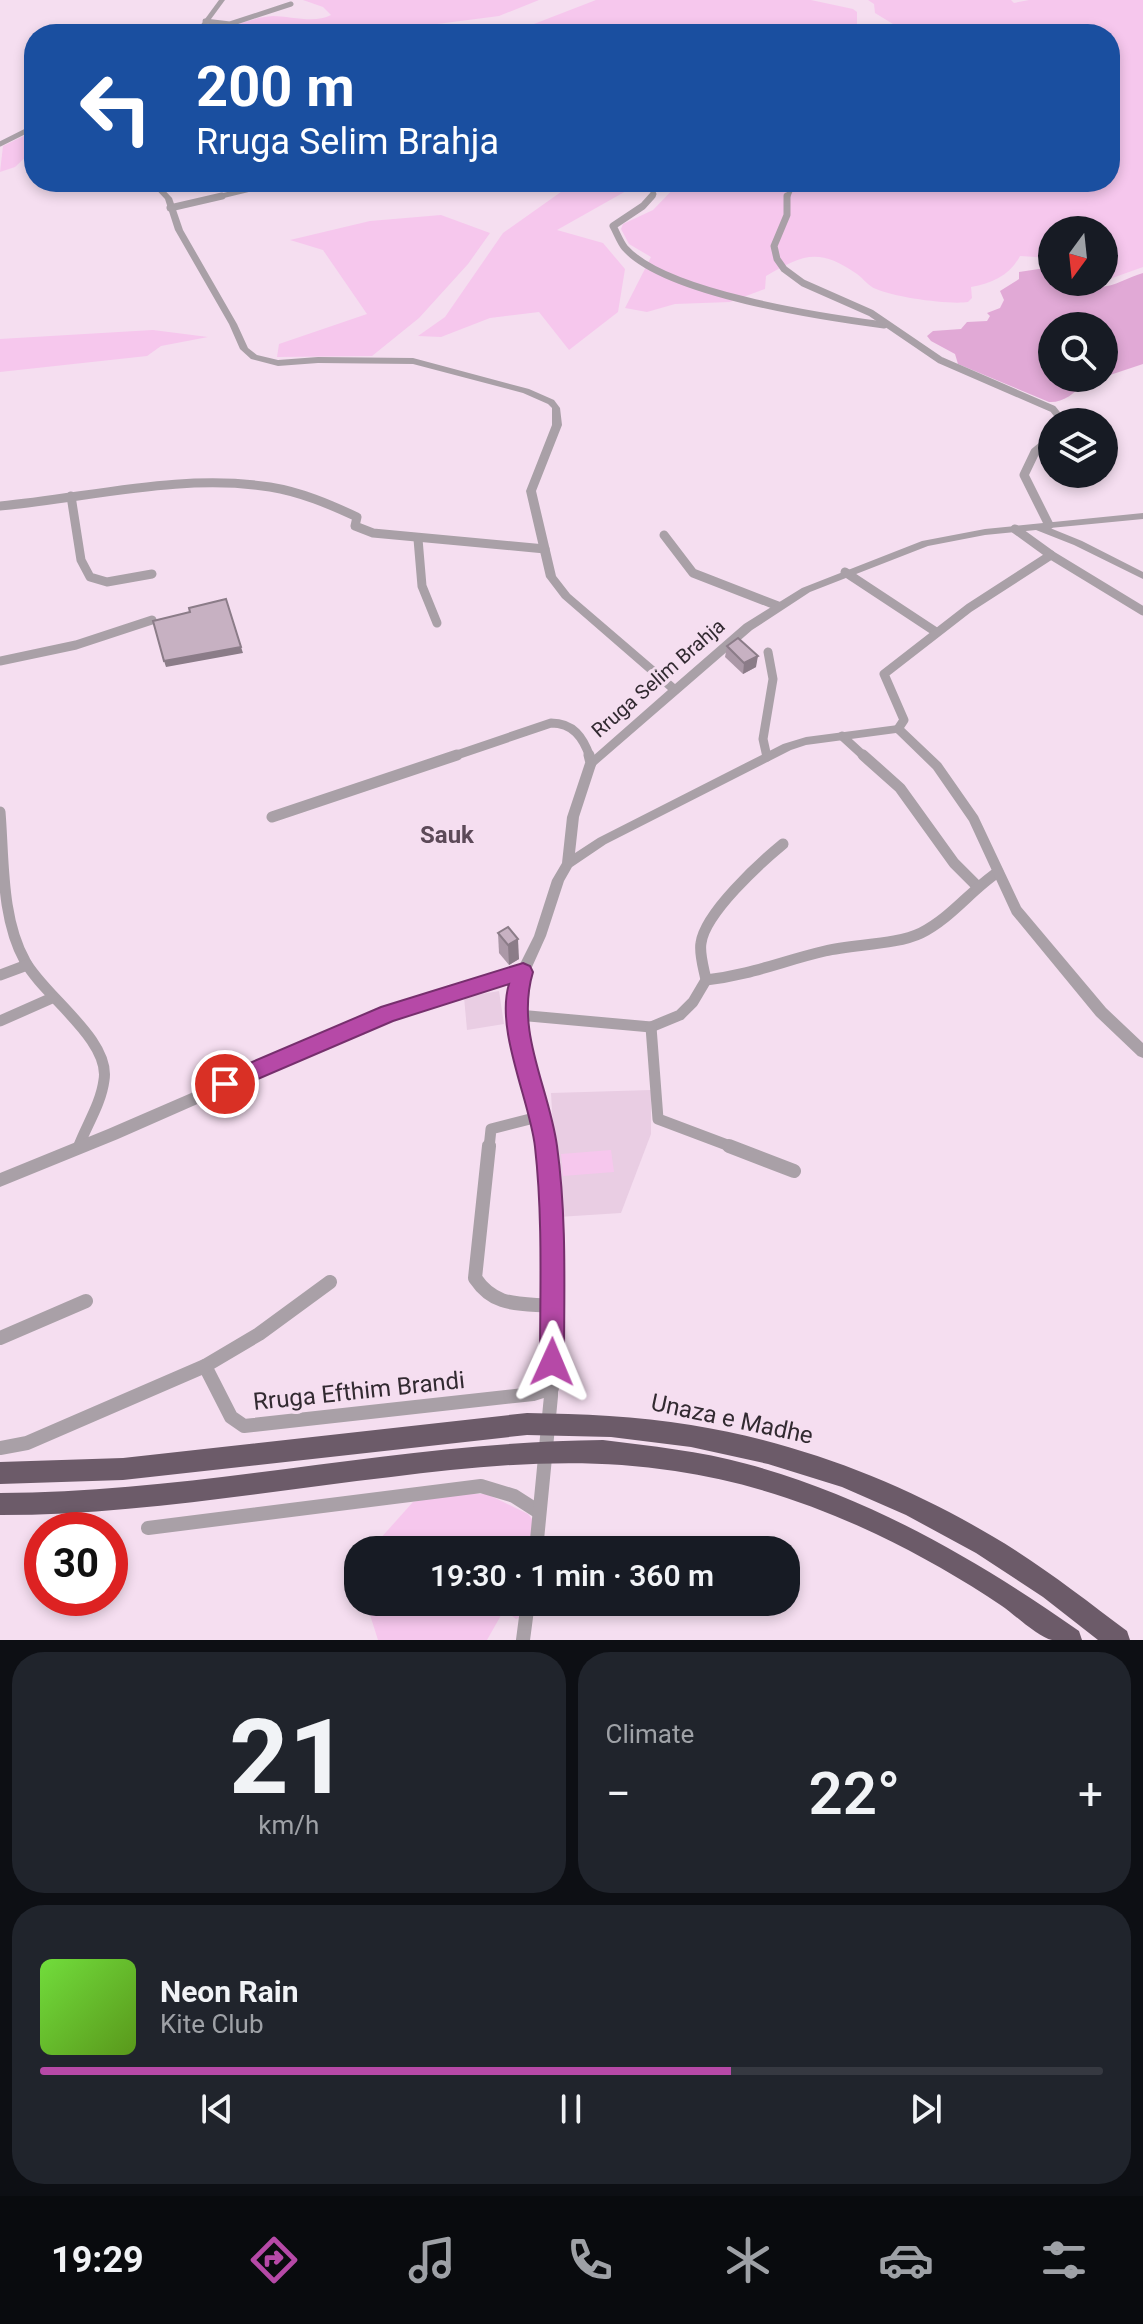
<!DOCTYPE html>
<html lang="en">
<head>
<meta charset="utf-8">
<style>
  body { margin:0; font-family:Roboto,sans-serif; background:#20242c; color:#f1f3f6; height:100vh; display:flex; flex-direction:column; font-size:30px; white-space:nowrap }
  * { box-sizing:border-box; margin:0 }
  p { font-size:26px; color:#9ea1a6 }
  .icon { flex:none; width:44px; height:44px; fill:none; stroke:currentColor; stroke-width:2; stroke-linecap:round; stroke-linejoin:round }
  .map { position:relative; height:1640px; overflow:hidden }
  .panel { display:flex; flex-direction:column; gap:12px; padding:12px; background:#0d0f14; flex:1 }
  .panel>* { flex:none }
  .banner { position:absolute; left:24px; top:24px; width:1096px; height:168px; border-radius:32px; box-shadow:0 4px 12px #0003; background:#1a4fa0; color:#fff; overflow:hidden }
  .needle { width:52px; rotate:195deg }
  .controls { position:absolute; left:1038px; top:216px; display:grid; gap:16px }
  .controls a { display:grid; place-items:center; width:80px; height:80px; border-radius:50%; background:#171b24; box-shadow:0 4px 12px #0003; font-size:40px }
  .speed { position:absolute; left:24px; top:1512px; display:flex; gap:16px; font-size:40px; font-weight:700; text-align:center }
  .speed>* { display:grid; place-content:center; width:104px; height:104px; border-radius:50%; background:#171b24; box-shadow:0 4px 12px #0003; line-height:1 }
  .speed .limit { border:12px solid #d22; background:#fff; color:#111 }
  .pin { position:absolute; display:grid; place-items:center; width:68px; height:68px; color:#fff; margin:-34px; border:4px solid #fff; border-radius:50%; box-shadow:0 2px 8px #0007 }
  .me { position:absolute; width:88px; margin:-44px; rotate:1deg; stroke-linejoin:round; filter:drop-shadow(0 0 6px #0008) }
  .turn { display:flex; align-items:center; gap:28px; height:168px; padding:0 40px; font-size:36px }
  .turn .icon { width:104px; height:104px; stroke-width:2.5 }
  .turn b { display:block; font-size:56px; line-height:68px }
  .big { font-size:60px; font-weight:600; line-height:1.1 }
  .panel .widget { flex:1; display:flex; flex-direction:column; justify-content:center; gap:12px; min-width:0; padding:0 28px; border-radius:32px; background:#20242c }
  .panel .dial { align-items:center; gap:0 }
  .dial b { font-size:104px; line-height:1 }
  .song { display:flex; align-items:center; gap:24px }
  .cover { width:96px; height:96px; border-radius:12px; background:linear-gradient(135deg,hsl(100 70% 55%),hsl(90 70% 35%)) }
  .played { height:8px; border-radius:4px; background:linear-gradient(90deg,#b649a7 65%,#363941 65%) }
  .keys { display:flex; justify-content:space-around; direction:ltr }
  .heat { display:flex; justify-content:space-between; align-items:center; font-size:44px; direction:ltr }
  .panel .tiles { flex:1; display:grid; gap:12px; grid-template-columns:1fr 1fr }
  .widget:last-child { grid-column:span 2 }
  .trip { position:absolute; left:344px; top:1536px; width:456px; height:80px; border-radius:32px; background:#171b24; box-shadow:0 4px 12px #0003; font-weight:600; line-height:80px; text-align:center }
  .tabs { display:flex; height:128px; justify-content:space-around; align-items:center; background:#090b0e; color:#9ea1a6 }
  .tabs .icon { width:56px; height:56px }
  .tabs .on { color:#b649a7 }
  .tabs b { font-size:36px; color:#f1f3f6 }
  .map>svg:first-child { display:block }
  .built { fill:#e9cde3 }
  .green { fill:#f6c7ed }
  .water { fill:#e1a9d6 }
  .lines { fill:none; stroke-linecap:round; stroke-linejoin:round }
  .minor-far4 { stroke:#a9a0a7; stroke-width:5 }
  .minor-far3 { stroke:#a9a0a7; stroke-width:7 }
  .minor-far2 { stroke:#a9a0a7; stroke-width:9 }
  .minor-far1 { stroke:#a9a0a7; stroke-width:11 }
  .minor { stroke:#a9a0a7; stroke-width:14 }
  .tertiary { fill:#a9a0a7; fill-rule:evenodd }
  .trunk { fill:#6c5b69; fill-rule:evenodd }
  .wall { fill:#ab98a7 }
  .shaded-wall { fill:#8b7c88 }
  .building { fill:#c7b1c2; stroke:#8b7c88; stroke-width:2 }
  .route { fill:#b649a7; stroke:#762f6d; stroke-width:2 }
  .labels { text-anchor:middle; stroke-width:7; stroke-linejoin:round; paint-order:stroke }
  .street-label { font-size:20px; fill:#322a31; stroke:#f5def0 }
  .quarter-label { font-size:24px; font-weight:bold; fill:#5c4958; stroke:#f5def0 }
  .near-street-label { font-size:24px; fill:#322a31; stroke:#f5def0 }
</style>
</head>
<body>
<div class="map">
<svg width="1143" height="1640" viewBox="0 0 1143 1640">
  <rect width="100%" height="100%" fill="#f5def0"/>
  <!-- built -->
  <g class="built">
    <polygon points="499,991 504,1024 467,1030 464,997"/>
    <polygon points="651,1090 651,1134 621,1213 558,1217 551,1093"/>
  </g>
  <!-- green -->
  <g class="green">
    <path d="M303,0H539L499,16L360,34H205L209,25C233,31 249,17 273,16C290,16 315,24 331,15L323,7Z"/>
    <path d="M596,0H811L853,9L857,12V24L877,29L893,24L875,13L874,4L868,0H1011L1014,3L1029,0H1143V267L1104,281V230H1052V258L1020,256C1010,275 993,283 971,287L972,298L968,302C949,305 894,297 876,289C868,286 864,279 857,274C818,247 803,255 766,276L765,289L730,302L675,304L647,312L625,308L651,257L629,244L621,229L623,224L653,210L680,182H1110V34H508Z"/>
    <polygon points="34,131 34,149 15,167 0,172 3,146"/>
    <polygon points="575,182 618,182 635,186 557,230 603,243 625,269 618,312 569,350 539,312 490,318 441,337 418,336 445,317 503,233"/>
    <polygon points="441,215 490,233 468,264 419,318 372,356 277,357 279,344 367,314 323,250 290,240 370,221"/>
    <polygon points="153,330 208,337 161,346 147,356 0,372 0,339"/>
    <polygon points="611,1150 614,1172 563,1176 561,1154"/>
    <polygon points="450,1494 487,1494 528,1514 532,1519 532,1550 370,1550 413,1502"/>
    <polygon points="366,1602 520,1602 521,1617 516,1619 504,1610 487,1640 378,1640"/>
  </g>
  <!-- water -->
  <path class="water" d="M1052,267V282H1087C1103,295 1124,278 1143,273V364L1104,377V326H1052V378H1100L1083,383C1075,394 1062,403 1049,402L958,364L955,354L931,341L927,336L933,331L961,329L967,322L987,321L990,316L987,313L1000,308L1004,300L1000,291L1019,279V272Z"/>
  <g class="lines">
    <!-- minor-far4 -->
    <g class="minor-far4">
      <polyline points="205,21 230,24 291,4"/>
      <polyline points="0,144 34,127"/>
      <polyline points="638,182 650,186 654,194 651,198"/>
      <polyline points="213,198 280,182"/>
      <polyline points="787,198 794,182"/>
    </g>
    <!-- minor-far3 -->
    <g class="minor-far3">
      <path d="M652,196L643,206L613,226C617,233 620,242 625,248C666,294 823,317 884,325"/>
      <polyline points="787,196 787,215 774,246 777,259 784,269 803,283 871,313 940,360 1053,409 1063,422"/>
      <polyline points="170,208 222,196"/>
      <polyline points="1044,445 1052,439"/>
    </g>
    <!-- minor-far2 -->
    <g class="minor-far2">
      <polyline points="1046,443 1035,452 1024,475 1049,525"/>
      <polyline points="71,496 81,560 90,577 107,582 152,574"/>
      <path d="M0,506C88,498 181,473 270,487C301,492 329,504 357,517L355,526L373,533L545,549"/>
      <polyline points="1015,529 1051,555 1143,611"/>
      <polyline points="664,535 693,573 778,606"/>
      <polyline points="418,539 422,586 437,623"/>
      <polyline points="845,572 936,632"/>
      <polyline points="0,661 76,645 152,620"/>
      <polyline points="898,729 904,720 884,674 969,608 1051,555"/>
      <polyline points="842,736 865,757"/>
      <path d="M451,757L551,723C573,723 583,737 590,757"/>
      <polyline points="767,757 763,739 773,679 768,652"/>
    </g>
    <!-- minor-far1 -->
    <g class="minor-far1">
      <polyline points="589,755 591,763"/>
      <polyline points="863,755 900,788 954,863 977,886"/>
      <path d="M0,812C4,860 1,918 25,961C43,995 111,1040 104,1080C101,1104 86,1126 78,1148"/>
      <polyline points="272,817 457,755"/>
      <path d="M523,972C504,1033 539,1089 546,1148"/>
      <polyline points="0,975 27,965"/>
      <path d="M706,980C751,975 782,961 825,951C853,944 896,945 921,933C951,918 971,890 998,872"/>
      <path d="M518,1015L651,1027L680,1015L693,1002L706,980C704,969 699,954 701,943C705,913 760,863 783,844"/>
      <polyline points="0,1021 52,998"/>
      <polyline points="651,1027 658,1119 735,1148"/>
      <polyline points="489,1148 491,1129 538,1117"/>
    </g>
    <!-- minor -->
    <g class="minor">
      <path d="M489,1146L475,1278C495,1308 520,1303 553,1306"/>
      <polyline points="729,1146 794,1171"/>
      <polyline points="0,1338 86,1301"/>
      <polyline points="205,1366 231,1417 244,1426 533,1394 552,1388"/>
      <polyline points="0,1448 27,1443 205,1366 259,1334 330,1282"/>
      <polyline points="148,1528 481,1486 514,1496 539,1512"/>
      <polyline points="536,1550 551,1396 552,1234 546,1146"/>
      <polyline points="523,1640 528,1602"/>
    </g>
    <!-- tertiary -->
    <g class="tertiary">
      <polygon points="219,0 225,0 200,34 194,34"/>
      <polygon points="149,182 157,182 172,198 183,230 237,324 248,348 257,355 278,360 318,357 413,358 529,389 554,400 560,408 562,425 536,491 556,576 570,594 675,684 744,624 802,588 922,541 985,529 1143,513 1143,519 1050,528 1082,541 1143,572 1143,579 1074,545 1036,530 985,535 928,546 810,592 752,630 596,765 579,817 575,853 598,838 783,744 806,737 898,725 902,726 941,763 978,816 1021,907 1106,1008 1143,1043 1143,1058 1138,1056 1096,1016 1012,914 969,821 933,769 896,733 806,745 791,750 606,844 572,867 564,881 546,936 528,976 391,1019 118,1139 0,1187 0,1173 108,1129 383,1010 518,968 534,936 552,880 562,863 567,817 585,763 668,690 562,598 546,577 526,491 552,425 552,408 548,404 523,393 413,364 318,363 278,366 251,359 240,349 229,324 175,230 165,199"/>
    </g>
    <!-- trunk -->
    <g class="trunk">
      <path d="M527,1413C582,1414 637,1416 691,1425C797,1442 901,1482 992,1536C1040,1564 1083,1598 1127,1631L1130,1640H1098L1043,1597L976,1553L906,1515L842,1487L768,1464L691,1447L611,1437L527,1435L123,1480L0,1484V1462L123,1458Z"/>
      <path d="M603,1440C651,1446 700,1451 747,1464C869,1497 976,1559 1079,1631L1082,1640C1073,1640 1061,1640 1052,1640C1039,1638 1015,1615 1002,1606C962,1579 920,1555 876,1534C813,1504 744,1481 675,1471C580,1456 486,1465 391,1477C261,1492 131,1515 0,1515V1493C202,1492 400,1442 603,1440Z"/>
    </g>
  </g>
  <!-- wall -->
  <g class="wall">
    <polygon points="727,646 756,667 743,674 725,657"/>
    <polygon points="508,927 519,959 509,965 499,953 498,933"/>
  </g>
  <!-- shaded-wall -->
  <g class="shaded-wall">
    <polygon points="241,647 243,653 166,667 164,661"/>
    <polygon points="758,656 756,667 743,674 744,663"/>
    <polygon points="518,939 519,959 509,965 508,945"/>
  </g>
  <!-- building -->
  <g class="building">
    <polygon points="226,599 241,647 164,661 153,621 190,612 189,608"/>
    <polygon points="738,638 758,656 744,663 727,646"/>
    <polygon points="508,927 518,939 508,945 498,933"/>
  </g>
  <!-- route -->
  <path class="route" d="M523,963L530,966L533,972C515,1032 549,1087 557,1146C567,1218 564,1291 564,1362L561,1371L552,1375L543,1371L540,1362C540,1291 543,1218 535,1147C530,1101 495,1030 509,984L393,1021L225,1093L217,1091L214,1084L217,1077L381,1007Z"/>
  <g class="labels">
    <!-- street labels -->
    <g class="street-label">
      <text transform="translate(658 678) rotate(-41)" y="7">Rruga Selim Brahja</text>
    </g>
    <!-- quarter labels -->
    <g class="quarter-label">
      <text x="447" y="843">Sauk</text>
    </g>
    <!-- near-street labels -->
    <g class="near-street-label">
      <text transform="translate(359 1391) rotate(-6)" y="8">Rruga Efthim Brandi</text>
      <text transform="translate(732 1419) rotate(12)" y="8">Unaza e Madhe</text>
    </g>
  </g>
</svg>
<div class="controls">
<a><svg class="needle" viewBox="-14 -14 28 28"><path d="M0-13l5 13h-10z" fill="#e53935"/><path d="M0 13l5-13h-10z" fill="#9ea1a6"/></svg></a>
<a><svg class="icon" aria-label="search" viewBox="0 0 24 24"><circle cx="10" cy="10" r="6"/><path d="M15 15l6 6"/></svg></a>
<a><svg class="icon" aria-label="layers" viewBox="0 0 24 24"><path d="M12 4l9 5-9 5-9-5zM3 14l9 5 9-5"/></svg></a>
</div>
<div class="speed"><div class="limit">30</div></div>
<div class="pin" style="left:225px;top:1084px;background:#d93025"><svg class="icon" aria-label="arrive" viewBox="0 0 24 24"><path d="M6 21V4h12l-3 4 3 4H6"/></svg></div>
<svg class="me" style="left:552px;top:1362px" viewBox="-20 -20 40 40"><path d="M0-17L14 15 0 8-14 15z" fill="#b649a7" stroke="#fff" stroke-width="4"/></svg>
<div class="trip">19:30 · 1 min · 360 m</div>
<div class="banner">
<div class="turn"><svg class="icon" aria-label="left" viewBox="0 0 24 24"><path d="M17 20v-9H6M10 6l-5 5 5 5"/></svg><div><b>200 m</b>Rruga Selim Brahja</div></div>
</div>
</div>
<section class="panel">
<div class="tiles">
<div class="widget dial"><b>21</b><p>km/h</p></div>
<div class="widget"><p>Climate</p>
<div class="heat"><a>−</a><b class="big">22°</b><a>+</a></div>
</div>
<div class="widget">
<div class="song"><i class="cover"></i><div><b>Neon Rain</b><p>Kite Club</p></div></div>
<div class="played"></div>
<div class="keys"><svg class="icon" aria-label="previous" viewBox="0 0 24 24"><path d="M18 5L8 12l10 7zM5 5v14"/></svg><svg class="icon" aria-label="pause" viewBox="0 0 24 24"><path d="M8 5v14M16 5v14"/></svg><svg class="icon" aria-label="next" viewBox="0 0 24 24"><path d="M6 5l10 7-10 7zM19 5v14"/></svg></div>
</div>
</div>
</section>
<nav class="tabs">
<b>19:29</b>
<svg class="icon on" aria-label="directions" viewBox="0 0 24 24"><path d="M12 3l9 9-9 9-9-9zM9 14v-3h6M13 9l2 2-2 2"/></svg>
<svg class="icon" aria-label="music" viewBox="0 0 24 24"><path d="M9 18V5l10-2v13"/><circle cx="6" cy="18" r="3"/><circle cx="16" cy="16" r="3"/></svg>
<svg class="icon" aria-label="phone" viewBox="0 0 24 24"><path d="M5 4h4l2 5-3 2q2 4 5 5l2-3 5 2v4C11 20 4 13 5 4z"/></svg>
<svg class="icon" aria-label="climate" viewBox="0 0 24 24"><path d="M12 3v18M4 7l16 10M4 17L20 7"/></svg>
<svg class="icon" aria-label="car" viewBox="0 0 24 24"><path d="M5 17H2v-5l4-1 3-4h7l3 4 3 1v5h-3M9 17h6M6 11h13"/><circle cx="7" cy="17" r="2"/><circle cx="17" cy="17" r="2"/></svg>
<svg class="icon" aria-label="filters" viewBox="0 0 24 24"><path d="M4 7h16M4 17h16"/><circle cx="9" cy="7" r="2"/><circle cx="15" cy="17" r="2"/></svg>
</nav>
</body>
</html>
